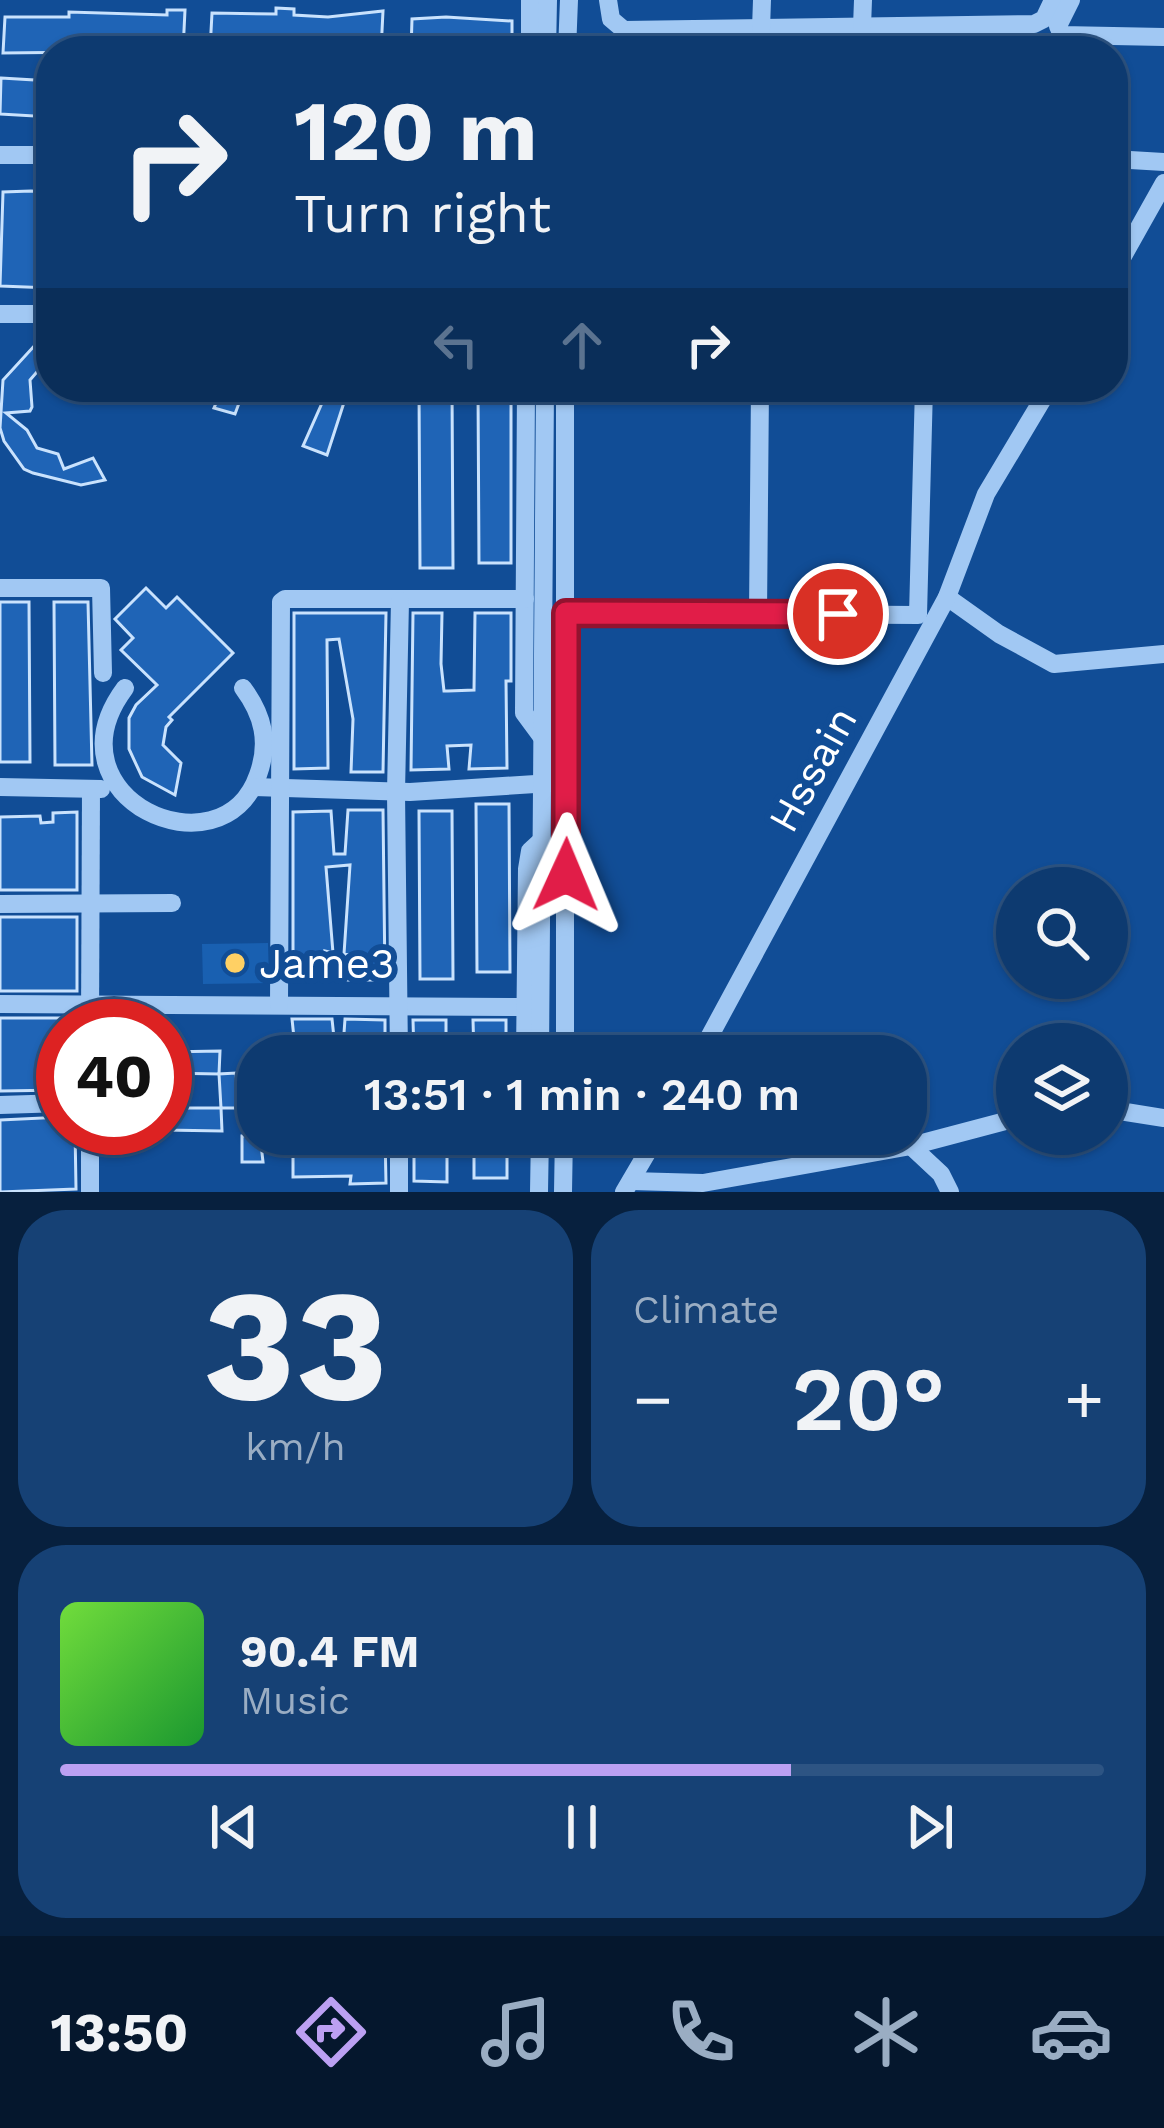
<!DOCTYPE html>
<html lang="en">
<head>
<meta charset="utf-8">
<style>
  body { margin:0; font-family:"Work Sans",sans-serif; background:#164175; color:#f1f3f6; height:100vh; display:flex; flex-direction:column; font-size:45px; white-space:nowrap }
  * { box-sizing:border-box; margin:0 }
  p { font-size:39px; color:#9aadc3 }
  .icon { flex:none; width:66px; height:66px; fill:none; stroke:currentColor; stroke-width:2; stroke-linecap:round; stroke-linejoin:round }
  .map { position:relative; height:1192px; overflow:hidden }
  .panel { display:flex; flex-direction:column; gap:18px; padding:18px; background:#07203e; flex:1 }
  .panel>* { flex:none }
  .hud { position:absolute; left:36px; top:36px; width:1092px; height:366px; border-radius:48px; box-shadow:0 3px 9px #0004,0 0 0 3px #2d5483; background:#0d3a70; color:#f1f3f6; overflow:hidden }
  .tools { position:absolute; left:996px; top:867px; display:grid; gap:24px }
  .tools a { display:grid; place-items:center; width:132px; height:132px; border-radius:50%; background:#0d3a70; box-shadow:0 3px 9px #0004,0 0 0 3px #2d5483; font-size:60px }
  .speed { position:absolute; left:36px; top:999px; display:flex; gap:24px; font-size:60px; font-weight:700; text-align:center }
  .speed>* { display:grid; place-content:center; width:156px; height:156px; border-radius:50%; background:#0d3a70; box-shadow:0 3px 9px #0004,0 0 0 3px #2d5483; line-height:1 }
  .speed .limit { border:18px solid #d22; background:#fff; color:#111 }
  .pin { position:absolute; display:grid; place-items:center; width:102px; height:102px; color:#fff; margin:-51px; border:6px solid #fff; border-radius:50%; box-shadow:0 3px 12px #0007 }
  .me { position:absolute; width:132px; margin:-66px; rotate:1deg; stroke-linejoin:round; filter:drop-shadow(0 0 9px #0008) }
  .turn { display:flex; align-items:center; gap:42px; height:252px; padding:0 60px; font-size:54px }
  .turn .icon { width:156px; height:156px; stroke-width:2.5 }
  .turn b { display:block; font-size:84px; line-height:102px }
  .lanes { display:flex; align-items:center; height:114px; padding:0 60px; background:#0003; justify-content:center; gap:60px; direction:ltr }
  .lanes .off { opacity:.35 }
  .big { font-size:90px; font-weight:600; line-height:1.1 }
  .panel .tile { flex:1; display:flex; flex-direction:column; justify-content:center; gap:18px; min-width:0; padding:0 42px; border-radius:48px; background:#164175 }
  .panel .dial { align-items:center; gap:0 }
  .dial b { font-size:156px; line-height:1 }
  .song { display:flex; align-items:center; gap:36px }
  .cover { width:144px; height:144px; border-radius:18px; background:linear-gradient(135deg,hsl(100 70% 55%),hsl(130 70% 35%)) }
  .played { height:12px; border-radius:6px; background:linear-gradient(90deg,#bca0f2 70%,#2d5483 70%) }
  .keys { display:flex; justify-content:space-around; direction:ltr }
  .heat { display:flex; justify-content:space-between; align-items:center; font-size:66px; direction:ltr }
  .panel .tiles { flex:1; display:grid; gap:18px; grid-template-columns:1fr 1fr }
  .tile:last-child { grid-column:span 2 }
  .trip { position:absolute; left:237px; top:1035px; width:690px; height:120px; border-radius:48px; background:#0d3a70; box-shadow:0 3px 9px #0004,0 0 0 3px #2d5483; font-weight:600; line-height:120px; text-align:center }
  .menu { display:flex; height:192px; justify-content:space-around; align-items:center; background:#05172d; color:#9aadc3 }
  .menu .icon { width:84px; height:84px }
  .menu .on { color:#bca0f2 }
  .menu b { font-size:54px; color:#f1f3f6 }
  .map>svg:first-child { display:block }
  .green { fill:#1960b1 }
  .building { fill:#1f64b6; stroke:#c9e2fd; stroke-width:3 }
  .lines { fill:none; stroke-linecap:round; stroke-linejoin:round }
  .minor { stroke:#a1c8f3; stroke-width:18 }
  .route-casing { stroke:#92132f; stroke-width:30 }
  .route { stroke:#e11d48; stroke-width:21 }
  .poi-dot { fill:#ffd064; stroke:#114d96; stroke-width:4.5 }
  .labels { text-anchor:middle; stroke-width:12; stroke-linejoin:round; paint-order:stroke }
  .street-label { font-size:42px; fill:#fff; stroke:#114d96 }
  .poi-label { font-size:42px; fill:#fff; stroke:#114d96; text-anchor:start }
</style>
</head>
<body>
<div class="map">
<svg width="1164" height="1192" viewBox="0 0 1164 1192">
  <rect width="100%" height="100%" fill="#114d96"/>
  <!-- green -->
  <polygon class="green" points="268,943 269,983 203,984 202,944"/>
  <!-- building -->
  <g class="building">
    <polygon points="276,8 294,9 294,15 328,17 383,11 381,51 210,50 212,13 276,14"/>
    <polygon points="167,10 185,10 183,51 3,53 5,17 69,17 69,12 167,15"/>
    <polygon points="446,17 512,21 512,51 411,51 412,19"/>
    <polygon points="1,78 51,81 51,117 0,114"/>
    <polygon points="31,191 51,192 51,288 0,286 3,192"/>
    <polygon points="36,344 48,359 30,380 32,407 30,411 6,413 27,430 37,448 58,454 64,469 93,458 105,480 81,485 33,473 24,469 4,441 0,428 3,380"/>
    <polygon points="223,387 245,387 235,414 214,408"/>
    <polygon points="283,387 349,387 327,455 303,446 322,403"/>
    <polygon points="419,387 452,387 453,568 420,568"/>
    <polygon points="478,387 511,387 511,563 479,563"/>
    <polygon points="146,588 166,608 177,597 233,653 169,717 172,720 166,727 163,745 181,763 175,795 142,777 129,749 129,718 136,705 157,685 121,650 133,638 115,619"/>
    <polygon points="0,602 29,602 30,762 0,762"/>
    <polygon points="54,602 88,602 92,765 55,765"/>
    <polygon points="294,613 386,613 383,772 351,772 353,719 339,639 327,640 328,768 294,769"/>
    <polygon points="413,613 442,613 441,664 444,691 448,691 474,690 475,613 511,613 511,681 506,681 507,768 469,769 471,745 447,746 449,769 411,770"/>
    <polygon points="476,804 509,804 510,972 477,972"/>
    <polygon points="348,810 383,810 385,980 347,980 349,955 344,954 350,865 326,867 333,953 325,951 328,975 293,976 293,812 331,811 334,854 345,854"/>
    <polygon points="419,811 452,811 453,979 420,979"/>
    <polygon points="77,812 77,890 0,890 0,817 40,816 41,823 53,822 53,813"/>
    <rect x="0" y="917" width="77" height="74"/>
    <polygon points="0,1018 73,1018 73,1026 63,1026 63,1090 0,1091"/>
    <polygon points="292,1019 332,1019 335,1047 322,1048 323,1056 310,1056 310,1049 271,1047 271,1042 294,1038"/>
    <polygon points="345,1019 385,1020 385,1050 378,1051 379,1056 349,1051 348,1047 343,1047"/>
    <polygon points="413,1020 446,1020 446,1056 414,1056"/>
    <polygon points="473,1020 506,1020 506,1056 474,1056"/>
    <polygon points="220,1051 219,1074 165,1073 165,1052"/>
    <polygon points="236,1073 238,1108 221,1108 219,1074"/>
    <polygon points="165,1108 221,1108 222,1131 165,1130"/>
    <polygon points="63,1117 63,1128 75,1128 76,1189 0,1192 0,1120"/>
    <polygon points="293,1134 324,1134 325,1144 351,1143 350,1134 385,1134 386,1183 350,1184 351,1176 293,1177"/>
    <polygon points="414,1134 447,1134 447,1182 414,1181"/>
    <rect x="474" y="1134" width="33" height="44"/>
    <polygon points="260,1135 263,1162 242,1162 242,1136"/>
  </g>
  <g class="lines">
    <!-- minor -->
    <g class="minor">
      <polyline points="530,0 530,51"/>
      <polyline points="608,0 611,19 624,30 1034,24 1044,19 1053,0"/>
      <polyline points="1071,0 1058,26 1062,35 1164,37"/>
      <polyline points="862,27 863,0"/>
      <polyline points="761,29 762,0"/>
      <polyline points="547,51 548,0"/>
      <polyline points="567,51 569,0"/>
      <polyline points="764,51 764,48"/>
      <polyline points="933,51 933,42"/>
      <polyline points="0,155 51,155"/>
      <polyline points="1113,159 1164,162"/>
      <polyline points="1113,274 1164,183"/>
      <polyline points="0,314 51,314"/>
      <polyline points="526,387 524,713 541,736"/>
      <polyline points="0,588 101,588 103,673"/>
      <polyline points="947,597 999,634 1054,664 1164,654"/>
      <polyline points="567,613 918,615 924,387"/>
      <polyline points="758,614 760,387"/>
      <path d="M125,688C43,798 222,878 258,775C270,742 263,715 243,688"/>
      <polyline points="0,787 101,789"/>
      <polyline points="254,787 410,792 551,783"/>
      <polyline points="0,904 172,903"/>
      <polyline points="0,1004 527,1007"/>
      <polyline points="279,1005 281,602 285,599 525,599"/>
      <polyline points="90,1026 91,789"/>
      <polyline points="399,1056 396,792 400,601"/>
      <polyline points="525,1056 527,869 530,851 542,840"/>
      <polyline points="540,1056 545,387"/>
      <polyline points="565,1056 565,387"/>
      <polyline points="699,1056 947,597 986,494 1050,387"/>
      <polyline points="0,1105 63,1103"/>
      <polyline points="1107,1109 1164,1118"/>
      <polyline points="90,1128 90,1192"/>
      <polyline points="911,1146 941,1174 950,1192"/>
      <polyline points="631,1181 703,1183 911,1146 1017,1118"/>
      <polyline points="399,1192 399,1134"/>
      <polyline points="539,1192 540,1134"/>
      <polyline points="563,1192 564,1134"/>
      <polyline points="624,1192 658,1134"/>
    </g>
  </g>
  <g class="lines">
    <!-- route casing -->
    <g class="route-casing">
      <polyline id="route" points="566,875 566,613 838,614"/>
    </g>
    <!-- route -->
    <use href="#route" class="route"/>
  </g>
  <!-- markers -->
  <circle class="poi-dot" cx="235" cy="963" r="12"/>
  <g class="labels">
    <!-- street labels -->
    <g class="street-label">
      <text transform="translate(812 769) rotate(-61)" y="15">Hssain</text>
    </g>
    <!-- poi labels -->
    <g class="poi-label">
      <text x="259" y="978">Jame3</text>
    </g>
  </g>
</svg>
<div class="tools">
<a><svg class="icon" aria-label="search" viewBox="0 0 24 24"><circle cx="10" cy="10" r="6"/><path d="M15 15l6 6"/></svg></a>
<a><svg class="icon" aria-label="layers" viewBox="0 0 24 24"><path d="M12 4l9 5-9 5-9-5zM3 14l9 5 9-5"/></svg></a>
</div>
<div class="speed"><div class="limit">40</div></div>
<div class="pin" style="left:838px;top:614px;background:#d93025"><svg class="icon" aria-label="arrive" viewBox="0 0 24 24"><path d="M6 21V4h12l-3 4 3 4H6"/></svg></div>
<svg class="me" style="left:566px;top:875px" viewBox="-20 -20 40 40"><path d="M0-17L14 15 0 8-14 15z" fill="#e11d48" stroke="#fff" stroke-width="4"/></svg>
<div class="trip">13:51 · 1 min · 240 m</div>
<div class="hud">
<div class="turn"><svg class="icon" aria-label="right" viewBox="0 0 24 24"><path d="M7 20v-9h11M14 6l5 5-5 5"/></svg><div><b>120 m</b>Turn right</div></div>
<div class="lanes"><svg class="icon off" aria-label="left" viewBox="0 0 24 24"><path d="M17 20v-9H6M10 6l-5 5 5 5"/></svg><svg class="icon off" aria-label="ahead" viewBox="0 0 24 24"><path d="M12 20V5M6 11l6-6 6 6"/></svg><svg class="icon" aria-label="right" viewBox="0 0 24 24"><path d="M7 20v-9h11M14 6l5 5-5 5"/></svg></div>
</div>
</div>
<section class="panel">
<div class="tiles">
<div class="tile dial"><b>33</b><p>km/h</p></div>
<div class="tile"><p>Climate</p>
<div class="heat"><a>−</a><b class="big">20°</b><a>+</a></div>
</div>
<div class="tile">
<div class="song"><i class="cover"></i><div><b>90.4 FM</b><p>Music</p></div></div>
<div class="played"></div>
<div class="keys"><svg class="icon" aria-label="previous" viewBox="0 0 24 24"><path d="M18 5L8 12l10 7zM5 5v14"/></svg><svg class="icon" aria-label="pause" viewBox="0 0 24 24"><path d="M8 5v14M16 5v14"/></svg><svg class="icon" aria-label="next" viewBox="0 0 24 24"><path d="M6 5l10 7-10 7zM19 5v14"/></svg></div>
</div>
</div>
</section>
<nav class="menu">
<b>13:50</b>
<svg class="icon on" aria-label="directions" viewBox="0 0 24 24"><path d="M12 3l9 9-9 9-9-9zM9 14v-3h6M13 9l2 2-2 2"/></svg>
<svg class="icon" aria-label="music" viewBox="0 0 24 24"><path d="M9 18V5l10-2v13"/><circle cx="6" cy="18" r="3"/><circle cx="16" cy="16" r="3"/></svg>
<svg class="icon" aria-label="phone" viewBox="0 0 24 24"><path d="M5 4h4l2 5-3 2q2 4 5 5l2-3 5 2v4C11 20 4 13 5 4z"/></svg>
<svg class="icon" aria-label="climate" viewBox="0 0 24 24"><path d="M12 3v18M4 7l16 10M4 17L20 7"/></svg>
<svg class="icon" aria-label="car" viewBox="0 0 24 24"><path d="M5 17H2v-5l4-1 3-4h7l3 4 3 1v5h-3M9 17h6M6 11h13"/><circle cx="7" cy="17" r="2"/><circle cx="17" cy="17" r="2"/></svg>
</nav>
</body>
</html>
